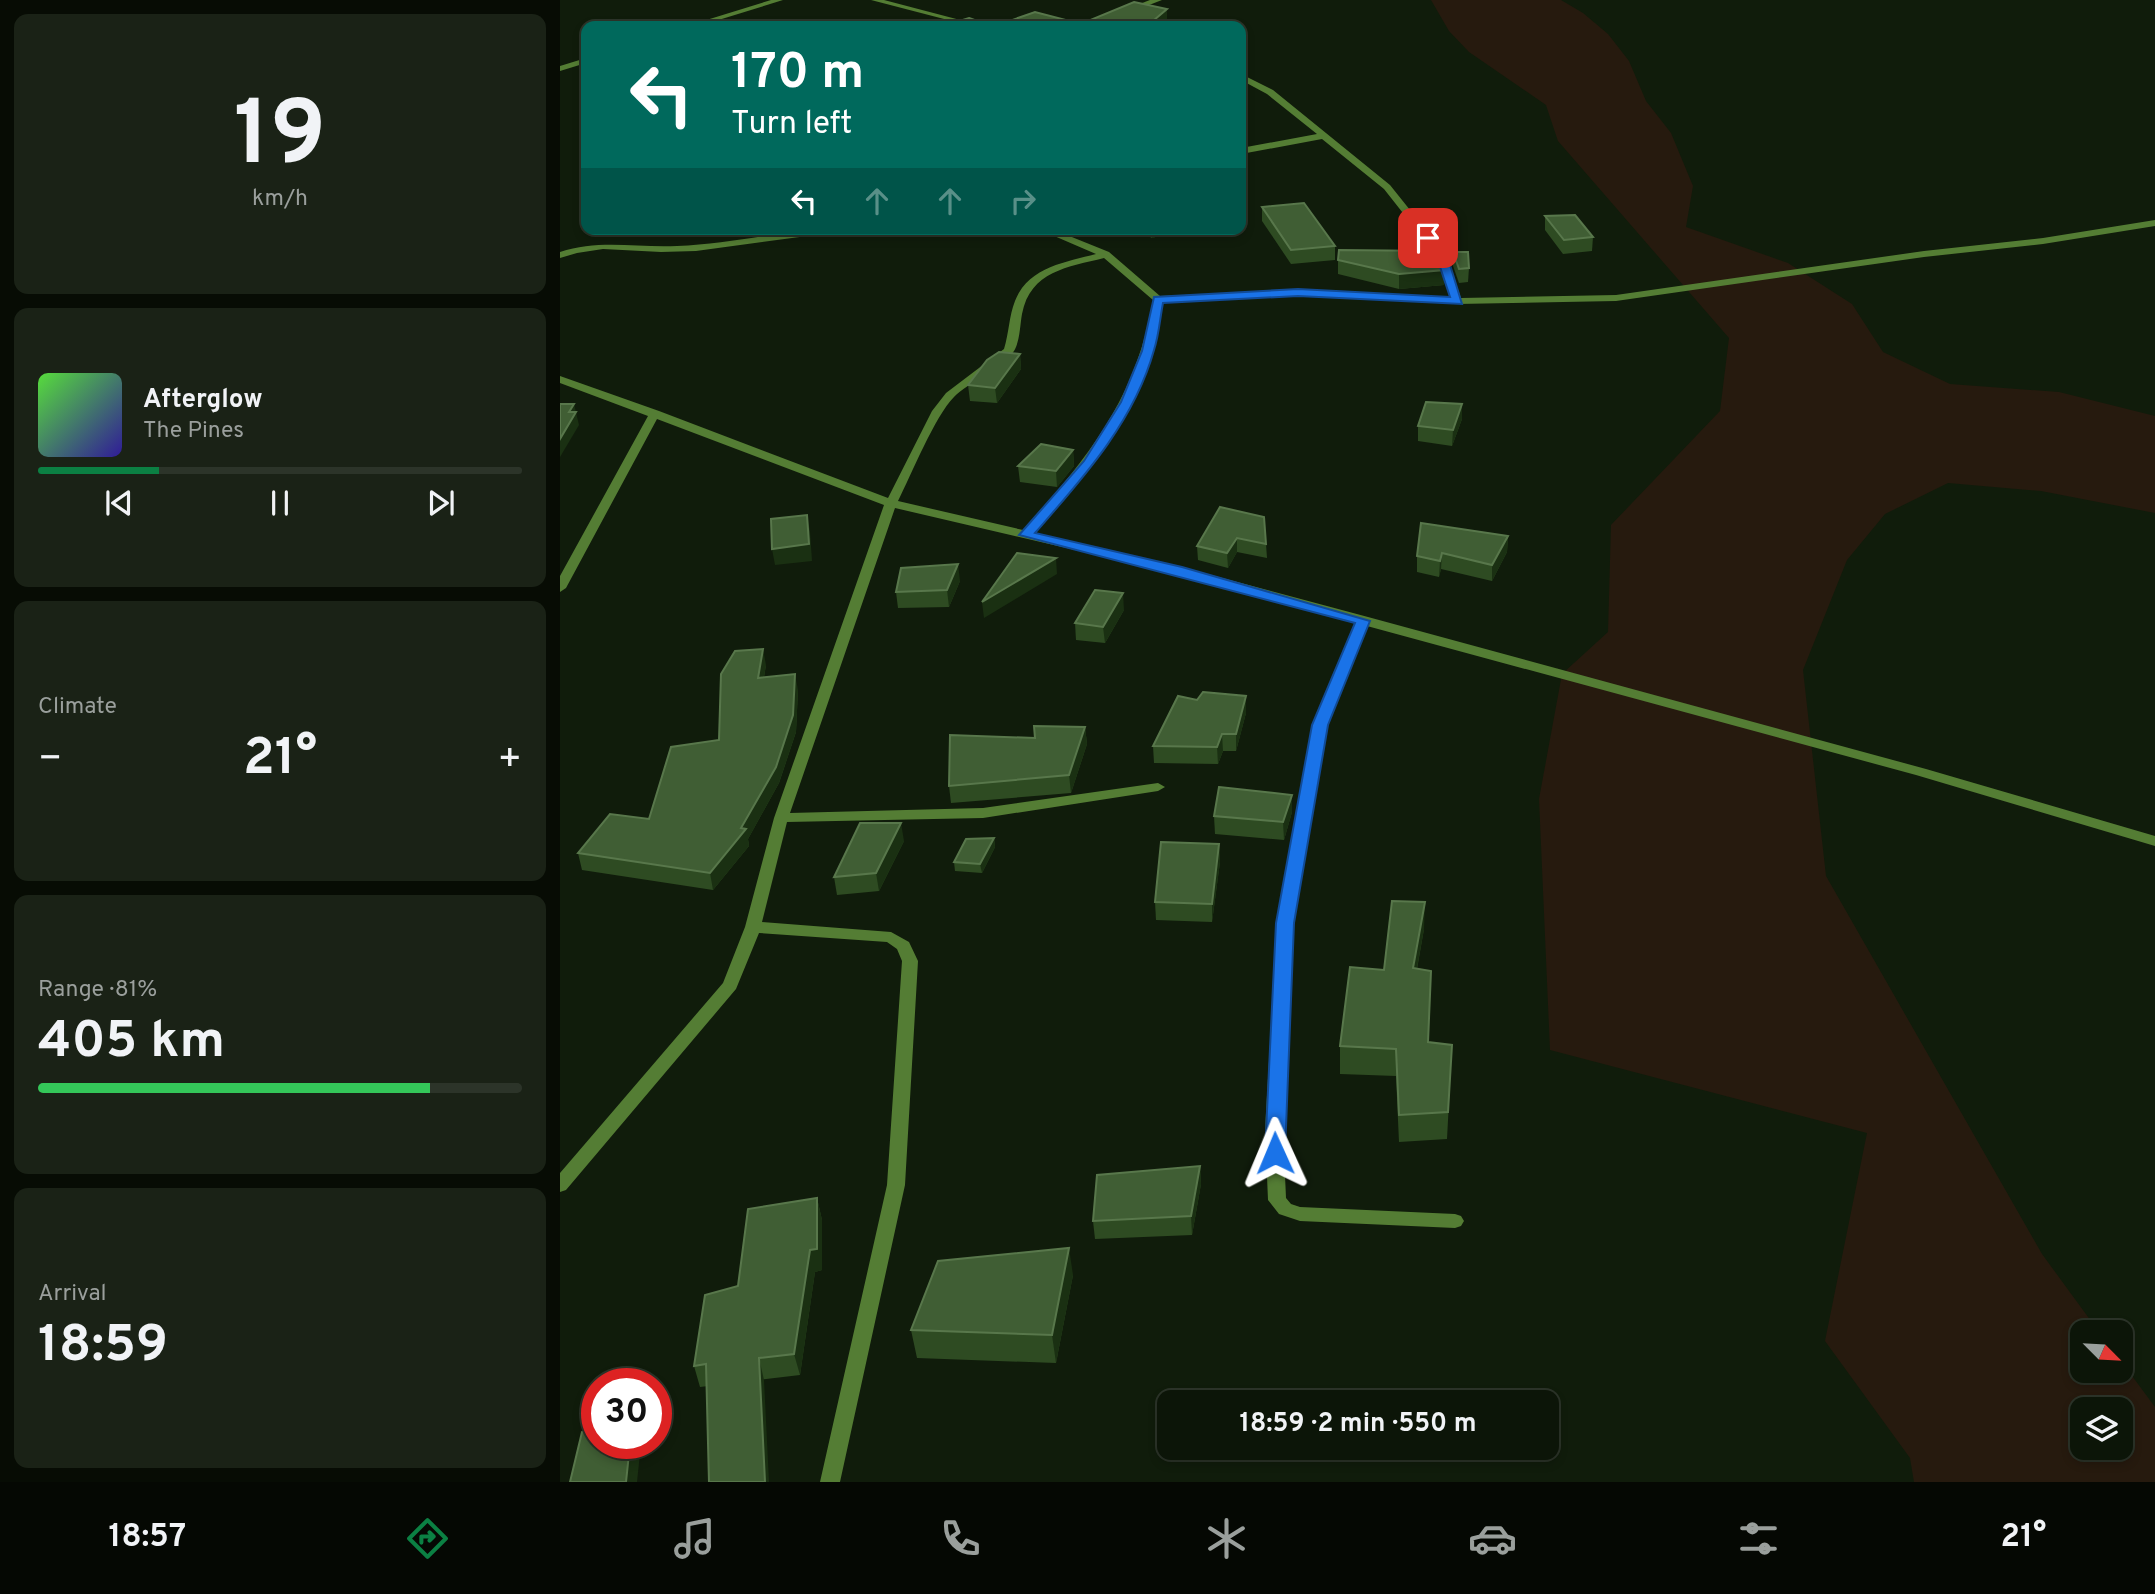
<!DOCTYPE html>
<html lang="en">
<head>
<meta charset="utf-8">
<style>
  body { margin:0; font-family:Overpass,sans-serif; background:#1a2216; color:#f1f3f6; height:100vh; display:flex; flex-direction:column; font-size:26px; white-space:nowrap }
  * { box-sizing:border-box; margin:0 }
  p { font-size:23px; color:#9a9f9c }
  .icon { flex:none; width:38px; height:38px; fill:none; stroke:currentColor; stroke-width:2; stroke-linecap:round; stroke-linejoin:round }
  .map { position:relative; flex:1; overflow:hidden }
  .side { display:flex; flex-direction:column; gap:14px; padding:14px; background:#070c04; width:560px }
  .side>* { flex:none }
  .top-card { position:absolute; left:21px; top:21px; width:665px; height:214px; border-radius:14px; box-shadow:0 4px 10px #0003,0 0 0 2px #2c3429; background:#00695c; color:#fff; overflow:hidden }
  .needle { width:46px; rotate:114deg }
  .fabs { position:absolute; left:1510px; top:1320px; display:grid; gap:14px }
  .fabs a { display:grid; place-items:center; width:63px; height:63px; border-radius:14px; background:#0c1508; box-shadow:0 4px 10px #0003,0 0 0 2px #2c3429; font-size:35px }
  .speed { position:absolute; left:21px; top:1368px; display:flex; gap:14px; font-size:35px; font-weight:700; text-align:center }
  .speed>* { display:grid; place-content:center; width:91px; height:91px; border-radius:50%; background:#0c1508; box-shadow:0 4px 10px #0003,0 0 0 2px #2c3429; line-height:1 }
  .speed .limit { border:10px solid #d22; background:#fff; color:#111 }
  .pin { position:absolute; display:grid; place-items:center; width:60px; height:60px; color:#fff; margin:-30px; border-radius:14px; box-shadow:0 4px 10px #0006 }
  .me { position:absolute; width:77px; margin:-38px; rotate:359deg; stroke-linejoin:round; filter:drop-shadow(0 0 5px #0008) }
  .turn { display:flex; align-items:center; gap:24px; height:147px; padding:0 35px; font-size:32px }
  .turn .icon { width:91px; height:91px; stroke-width:2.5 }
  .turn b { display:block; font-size:49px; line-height:60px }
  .lanes { display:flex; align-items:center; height:66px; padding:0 35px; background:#0003; justify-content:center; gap:35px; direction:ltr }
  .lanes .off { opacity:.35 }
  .big { font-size:52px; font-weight:700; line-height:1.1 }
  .side .card { flex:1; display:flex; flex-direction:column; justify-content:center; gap:10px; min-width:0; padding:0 24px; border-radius:14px; background:#1a2216 }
  .side .dial { align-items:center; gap:0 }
  .dial b { font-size:91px; line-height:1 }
  .song { display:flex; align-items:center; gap:21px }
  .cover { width:84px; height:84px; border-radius:10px; background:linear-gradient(135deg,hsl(110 70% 55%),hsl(250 70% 35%)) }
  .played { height:7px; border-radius:4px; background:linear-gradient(90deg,#0b8043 25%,#2c3429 25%) }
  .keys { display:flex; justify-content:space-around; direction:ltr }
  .heat { display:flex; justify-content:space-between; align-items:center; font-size:38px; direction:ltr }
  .charge { height:10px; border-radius:5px; background:linear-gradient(90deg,#34c759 81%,#2c3429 0) }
  .trip { position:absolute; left:597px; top:1390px; width:402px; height:70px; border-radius:14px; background:#0c1508; box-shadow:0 4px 10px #0003,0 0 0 2px #2c3429; font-weight:700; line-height:70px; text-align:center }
  .tab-bar { display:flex; height:112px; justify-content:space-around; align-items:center; background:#050803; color:#9a9f9c }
  .tab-bar .icon { width:49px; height:49px }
  .tab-bar .on { color:#0b8043 }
  .tab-bar b { font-size:32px; color:#f1f3f6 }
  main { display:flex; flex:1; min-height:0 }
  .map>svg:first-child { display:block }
  .green { fill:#261a0e; fill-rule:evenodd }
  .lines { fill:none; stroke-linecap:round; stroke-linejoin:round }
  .minor { fill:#547d34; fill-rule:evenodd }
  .wall { fill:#2e4b22 }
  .shaded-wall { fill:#1a3012 }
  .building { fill:#405e34; stroke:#58774b; stroke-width:2 }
  .route { fill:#1a73e8; stroke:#114b97; stroke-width:2 }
</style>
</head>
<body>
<main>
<section class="side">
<div class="card dial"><b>19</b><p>km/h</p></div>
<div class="card">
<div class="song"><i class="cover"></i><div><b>Afterglow</b><p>The Pines</p></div></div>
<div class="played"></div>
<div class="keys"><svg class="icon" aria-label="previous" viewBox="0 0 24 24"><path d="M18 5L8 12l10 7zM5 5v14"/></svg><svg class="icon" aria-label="pause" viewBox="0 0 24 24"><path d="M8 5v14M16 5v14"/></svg><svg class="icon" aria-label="next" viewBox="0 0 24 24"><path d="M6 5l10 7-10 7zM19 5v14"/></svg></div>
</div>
<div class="card"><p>Climate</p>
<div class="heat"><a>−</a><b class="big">21°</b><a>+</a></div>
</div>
<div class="card"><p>Range · 81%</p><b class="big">405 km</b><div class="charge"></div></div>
<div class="card"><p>Arrival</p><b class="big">18:59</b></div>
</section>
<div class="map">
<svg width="1595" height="1482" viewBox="0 0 1595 1482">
  <rect width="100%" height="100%" fill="#101c0b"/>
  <!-- green -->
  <path class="green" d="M871,0H1001L1023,13L1048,34L1069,61L1086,101L1111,133L1133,186L1126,227L1228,263L1292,304L1323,352L1390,384L1499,392L1595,416V513L1481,491L1388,483L1325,514L1287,560L1243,670L1266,876L1482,1254L1539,1332H1522V1370H1561V1361L1595,1407V1482H1354L1350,1458L1265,1341L1307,1133L990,1050L979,799L1002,674L1048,632L1051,525L1160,411L1169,338L998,141L986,105L909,52L889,31ZM1522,1409H1561V1447H1522Z"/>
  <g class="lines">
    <!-- minor -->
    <g class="minor">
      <polygon points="211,0 223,0 139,26 127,26"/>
      <polygon points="311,0 324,0 423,26 411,26"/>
      <polygon points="590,0 602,0 571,12 564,10"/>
      <polygon points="26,58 26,63 0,71 0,66"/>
      <path d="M681,74L713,90L830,185L886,255L901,298L1056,295L1364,251L1483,238L1595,220V226L1483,244L1364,257L1056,301L897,304L738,296L603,302C588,397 536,462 474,533L621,567L808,617L1366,769L1595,836V846L1356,775L807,626L767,725L733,923L723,1130L726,1198L731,1204L740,1207L895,1214L901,1216L904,1221L901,1226L895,1228L740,1221L719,1214L708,1200L705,1130L717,923L753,725L795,622L614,573L335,508L230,813L423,808L598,783L605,787L598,791L423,818L227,822L202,922L331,932L349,942L358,961L345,1185L280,1482H260L327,1185L342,961L337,949L327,942L199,933L176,989L6,1190L0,1192V1173L163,983L185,927L214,818L324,505L97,419L6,588L0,592V576L88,416L0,383V376L99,411L328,498L372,411L386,393L444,349C449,333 449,316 455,301C468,267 506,262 536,254L478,229H492L549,252L600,296L738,290L891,298L876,255L824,189L762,139L681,154V148L757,134L707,94L681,80ZM544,258L593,300C576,399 528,458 463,530L338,501C351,475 375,416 394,397C408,383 444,365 454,351C460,341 460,325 462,314C470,271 508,267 544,258Z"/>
      <path d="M250,229H282L277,232L136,251L101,252L43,249L17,253L0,258V252C39,239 77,248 117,246C162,244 206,235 250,229Z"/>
    </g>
  </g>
  <!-- wall -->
  <g class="wall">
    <polygon points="702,207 775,246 775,260 731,264 702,221"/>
    <polygon points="985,216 1033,237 1032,251 1003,254 985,230"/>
    <polygon points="575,229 621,229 621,230 592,238"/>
    <polygon points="893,252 909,268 908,282 899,283 893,266"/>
    <polygon points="778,260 884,270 884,285 839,289 778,274"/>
    <polygon points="460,354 461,369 437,403 410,401 408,385"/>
    <polygon points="902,419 892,446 858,441 858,426"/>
    <polygon points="513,450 514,466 497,487 460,482 458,466"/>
    <polygon points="660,507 706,544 707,558 677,552 668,568 638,560 637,546"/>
    <polygon points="948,536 947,552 932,581 881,569 879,577 857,572 857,556"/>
    <polygon points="400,581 389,607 338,608 336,592"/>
    <polygon points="564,610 545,643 516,640 515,623"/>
    <polygon points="206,665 204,677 238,690 236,732 219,783 188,839 189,846 153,890 22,870 18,853 89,819 159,740"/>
    <polygon points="686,713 676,751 663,751 658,764 594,763 593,746"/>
    <polygon points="525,727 527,744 511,793 391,803 389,786 475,738"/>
    <polygon points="732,795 732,812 724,840 655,834 654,816"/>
    <polygon points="434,838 435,847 422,873 395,871 394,862"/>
    <polygon points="344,841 319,891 277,895 274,877"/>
    <polygon points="659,844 660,862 652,922 596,920 595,902"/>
    <polygon points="864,929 857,969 868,1042 892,1045 887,1139 839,1142 836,1076 780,1074 780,1046 824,970"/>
    <polygon points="640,1166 641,1184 632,1235 535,1239 533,1221"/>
    <polygon points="257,1198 262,1220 262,1270 255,1272 240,1375 140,1387 134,1366 178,1286"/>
    <polygon points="513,1275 496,1363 357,1358 351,1330"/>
  </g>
  <!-- shaded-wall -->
  <g class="shaded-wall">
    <polygon points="607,9 607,20 600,26 587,26"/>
    <polygon points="592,229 621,229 621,230 592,238"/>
    <polygon points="884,270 884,285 839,289 839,274"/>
    <polygon points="460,354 461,369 437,403 435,388"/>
    <polygon points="14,404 19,425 0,457 0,439 9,412"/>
    <polygon points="902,404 902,419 892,446 893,430"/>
    <polygon points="513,450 514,466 497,487 496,471"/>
    <polygon points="247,515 250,531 252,561 215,565 212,549"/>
    <polygon points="948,536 947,552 932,581 932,565"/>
    <polygon points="677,538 677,552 668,568 667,553"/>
    <polygon points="882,553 881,569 879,577 880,561"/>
    <polygon points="496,558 497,574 424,618 422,602"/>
    <polygon points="398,564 400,581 389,607 387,590"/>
    <polygon points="563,593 564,610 545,643 543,627"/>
    <polygon points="203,649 206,665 201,694 198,678"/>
    <polygon points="235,674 238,690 236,732 219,783 188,839 189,846 153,890 150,873"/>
    <polygon points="686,696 686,713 676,751 676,734"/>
    <polygon points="525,727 527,744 511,793 509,775"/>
    <polygon points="662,734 663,751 658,764 657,747"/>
    <polygon points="732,795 732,812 724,840 723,822"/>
    <polygon points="341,823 344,841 319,891 316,873"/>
    <polygon points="434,838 435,847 422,873 420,864"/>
    <polygon points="659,844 660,862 652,922 652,904"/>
    <polygon points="865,902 864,929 852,995 853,968"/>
    <polygon points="640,1166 641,1184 632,1235 631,1216"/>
    <polygon points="257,1198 262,1220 262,1270 255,1272 240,1375 234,1354"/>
    <polygon points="509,1248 513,1275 496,1363 492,1335"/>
    <polygon points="199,1358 204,1380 209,1482 205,1482"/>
    <polygon points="70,1444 81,1444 77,1482 66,1482"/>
  </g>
  <!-- building -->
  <g class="building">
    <polygon points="574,2 607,9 587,26 435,26 475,12 521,24"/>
    <polygon points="409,18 431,26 383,26"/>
    <polygon points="354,21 371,26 346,26"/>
    <polygon points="744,203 775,246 731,250 702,207"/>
    <polygon points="1015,215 1033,237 1004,240 985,216"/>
    <polygon points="779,250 877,251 884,270 839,274 778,260"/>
    <polygon points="893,252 908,252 909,268 899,269"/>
    <polygon points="439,352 460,354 435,388 408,385 427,360"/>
    <polygon points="866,402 902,404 893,430 858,426"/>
    <polygon points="0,404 14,404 9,412 16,412 0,439"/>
    <polygon points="481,444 513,450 496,471 458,466"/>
    <polygon points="660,507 704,517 706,544 677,538 667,553 637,546"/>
    <polygon points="247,515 249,544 212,549 211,519"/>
    <polygon points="861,523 948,536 932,565 882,553 880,561 857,556"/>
    <polygon points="457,553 496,558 422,602"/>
    <polygon points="398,564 387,590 336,592 341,568"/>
    <polygon points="535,590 563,593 543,627 515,623"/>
    <polygon points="203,649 198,678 235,674 233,715 216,767 181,828 186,829 150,873 18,853 50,814 89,819 111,747 159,740 161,674 175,651"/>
    <polygon points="643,692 686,696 676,734 662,734 657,747 593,746 618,696 637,700"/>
    <polygon points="474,726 525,727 509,775 389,786 390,735 475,738"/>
    <polygon points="659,787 732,795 723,822 654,816"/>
    <polygon points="300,823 341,823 316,873 274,877"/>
    <polygon points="434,838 420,864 394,862 406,839"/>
    <polygon points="601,842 659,844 652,904 595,902"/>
    <polygon points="832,901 865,902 853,968 871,971 868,1042 892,1045 888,1112 839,1115 836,1049 780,1046 790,967 824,970"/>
    <polygon points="640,1166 631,1216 533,1221 537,1175"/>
    <polygon points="257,1198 257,1249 250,1250 234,1354 199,1358 205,1482 149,1482 146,1364 134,1366 145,1295 178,1286 188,1209"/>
    <polygon points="509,1248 492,1335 351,1330 378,1261"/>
    <polygon points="37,1427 37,1444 70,1444 66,1482 10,1482 22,1432"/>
  </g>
  <!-- route -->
  <path class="route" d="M868,234L887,255L902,304L738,296L603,303C600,318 599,335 594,350C574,422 523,478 475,533L622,567L810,621L768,725L734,923L725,1153L722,1159H708L705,1153L716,923L752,725L795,623L459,535L524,461L561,402L582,351L594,297L738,289L890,297L876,255L862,238Z"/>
</svg>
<div class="fabs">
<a><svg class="needle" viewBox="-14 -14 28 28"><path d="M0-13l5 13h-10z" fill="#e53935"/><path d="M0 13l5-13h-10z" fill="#9a9f9c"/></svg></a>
<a><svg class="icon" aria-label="layers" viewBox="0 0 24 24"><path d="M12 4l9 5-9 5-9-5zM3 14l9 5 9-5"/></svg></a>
</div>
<div class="speed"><div class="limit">30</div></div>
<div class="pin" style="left:868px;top:238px;background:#d93025"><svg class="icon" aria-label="arrive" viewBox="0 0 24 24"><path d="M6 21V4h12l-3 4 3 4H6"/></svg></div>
<svg class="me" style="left:715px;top:1153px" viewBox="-20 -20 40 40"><path d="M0-17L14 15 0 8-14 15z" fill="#1a73e8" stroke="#fff" stroke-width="4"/></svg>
<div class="trip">18:59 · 2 min · 550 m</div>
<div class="top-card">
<div class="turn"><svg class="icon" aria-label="left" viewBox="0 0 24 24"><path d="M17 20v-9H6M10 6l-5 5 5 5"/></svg><div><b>170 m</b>Turn left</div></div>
<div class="lanes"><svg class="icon" aria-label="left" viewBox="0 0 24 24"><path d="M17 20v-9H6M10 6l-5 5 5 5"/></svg><svg class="icon off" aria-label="ahead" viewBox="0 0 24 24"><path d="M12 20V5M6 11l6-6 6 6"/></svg><svg class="icon off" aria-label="ahead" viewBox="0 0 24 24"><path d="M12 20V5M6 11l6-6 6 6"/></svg><svg class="icon off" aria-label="right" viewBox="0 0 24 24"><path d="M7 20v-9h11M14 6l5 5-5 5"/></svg></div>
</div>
</div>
</main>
<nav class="tab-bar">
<b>18:57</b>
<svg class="icon on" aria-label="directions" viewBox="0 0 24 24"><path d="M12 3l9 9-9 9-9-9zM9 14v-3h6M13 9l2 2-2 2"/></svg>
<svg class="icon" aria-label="music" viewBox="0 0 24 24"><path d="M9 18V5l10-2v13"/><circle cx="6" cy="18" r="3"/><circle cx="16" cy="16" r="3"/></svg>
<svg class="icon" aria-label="phone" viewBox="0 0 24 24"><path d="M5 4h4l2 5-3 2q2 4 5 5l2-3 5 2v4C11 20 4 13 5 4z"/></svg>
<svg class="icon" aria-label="climate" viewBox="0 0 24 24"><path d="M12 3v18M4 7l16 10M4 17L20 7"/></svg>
<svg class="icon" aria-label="car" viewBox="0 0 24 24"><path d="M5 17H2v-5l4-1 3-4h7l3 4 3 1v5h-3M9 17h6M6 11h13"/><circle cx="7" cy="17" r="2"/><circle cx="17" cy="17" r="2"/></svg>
<svg class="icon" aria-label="filters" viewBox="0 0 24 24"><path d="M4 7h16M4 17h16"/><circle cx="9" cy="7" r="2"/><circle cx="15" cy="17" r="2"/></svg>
<b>21°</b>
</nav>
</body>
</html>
